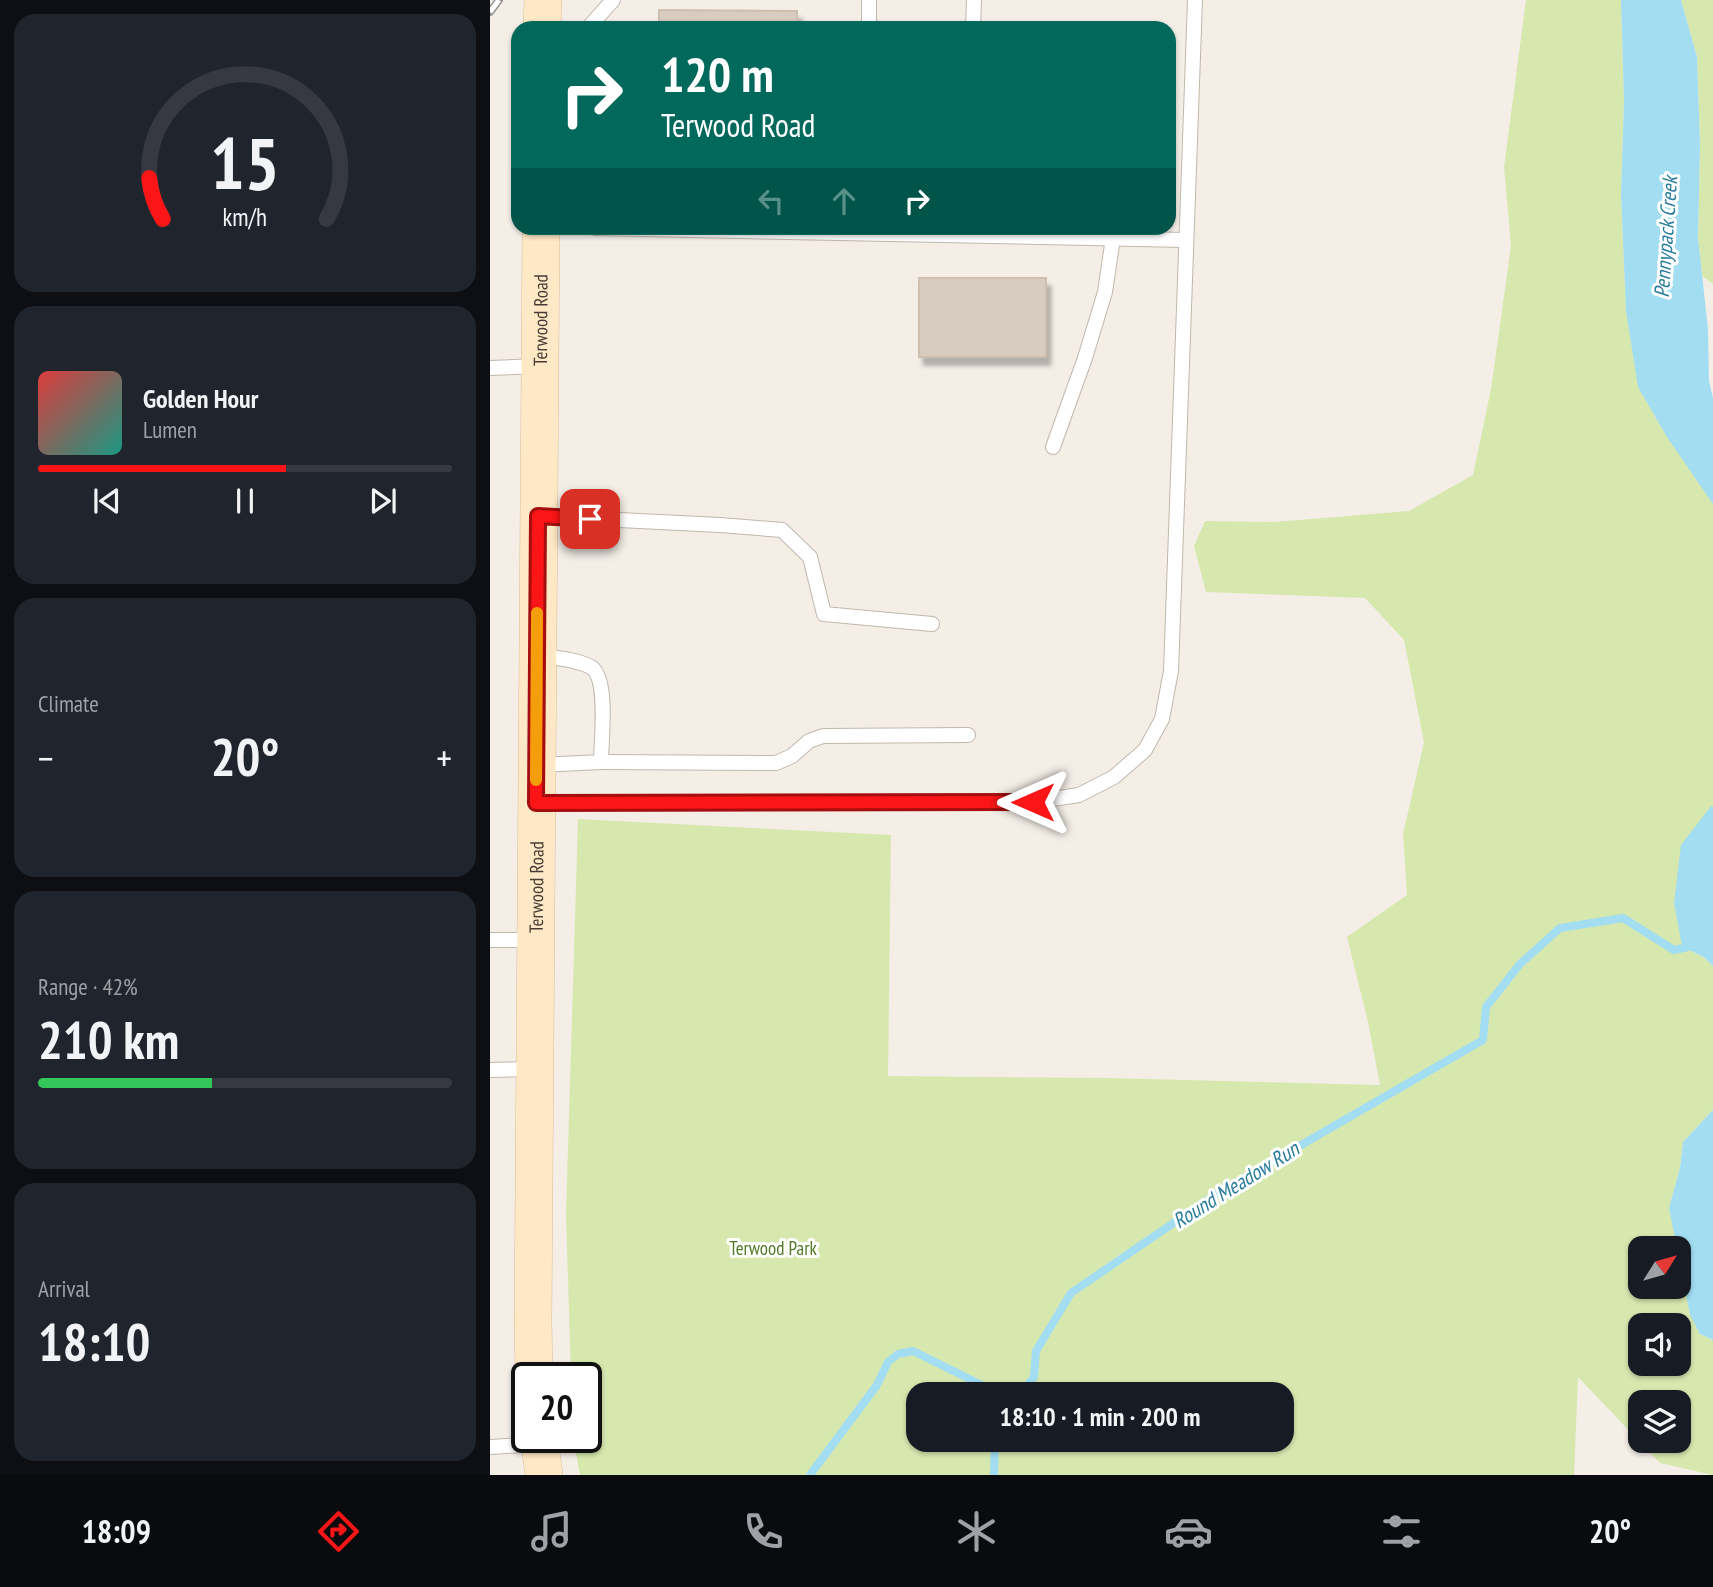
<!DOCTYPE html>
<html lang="en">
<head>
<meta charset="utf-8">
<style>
  body { margin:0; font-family:"PT Sans Narrow",sans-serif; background:#20242c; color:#f1f3f6; height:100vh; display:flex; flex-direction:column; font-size:26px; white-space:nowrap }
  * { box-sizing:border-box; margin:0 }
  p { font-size:23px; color:#9ea1a6 }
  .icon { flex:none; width:38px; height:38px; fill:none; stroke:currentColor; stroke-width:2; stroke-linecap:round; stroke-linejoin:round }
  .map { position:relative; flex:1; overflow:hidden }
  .drawer { display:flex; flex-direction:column; gap:14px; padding:14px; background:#0d0f14; width:490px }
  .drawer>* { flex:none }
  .guide { position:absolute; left:21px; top:21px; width:665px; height:214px; border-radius:21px; box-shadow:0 2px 5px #0004; background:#00695c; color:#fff; overflow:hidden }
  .needle { width:46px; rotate:53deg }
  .tools { position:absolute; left:1138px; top:1236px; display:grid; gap:14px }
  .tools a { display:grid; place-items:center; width:63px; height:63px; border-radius:14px; background:#171b24; box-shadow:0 2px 5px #0004; font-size:35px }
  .speed { position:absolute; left:21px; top:1362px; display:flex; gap:14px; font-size:35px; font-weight:700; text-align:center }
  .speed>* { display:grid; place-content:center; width:91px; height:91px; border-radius:50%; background:#171b24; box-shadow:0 2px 5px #0004; line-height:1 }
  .speed .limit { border:4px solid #111; border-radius:10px; background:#fff; color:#111 }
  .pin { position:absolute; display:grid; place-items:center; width:60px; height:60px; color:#fff; margin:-30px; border-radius:14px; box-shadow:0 4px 10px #0006 }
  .me { position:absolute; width:77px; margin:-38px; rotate:270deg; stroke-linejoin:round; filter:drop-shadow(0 0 5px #0008) }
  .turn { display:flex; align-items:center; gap:24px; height:147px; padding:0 35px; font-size:32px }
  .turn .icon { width:91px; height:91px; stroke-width:2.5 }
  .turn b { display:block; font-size:49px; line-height:60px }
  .lanes { display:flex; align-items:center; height:66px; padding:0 35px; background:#0003; justify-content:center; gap:35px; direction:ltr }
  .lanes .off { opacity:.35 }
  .big { font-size:52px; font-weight:700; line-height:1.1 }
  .drawer .card { flex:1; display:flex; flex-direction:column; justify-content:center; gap:10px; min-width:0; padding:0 24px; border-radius:21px; background:#20242c }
  .drawer .dial { align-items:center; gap:0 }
  .dial svg { height:182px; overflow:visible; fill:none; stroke:#363941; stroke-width:7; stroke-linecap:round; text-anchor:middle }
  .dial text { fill:#f1f3f6; stroke:none }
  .song { display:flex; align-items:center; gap:21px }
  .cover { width:84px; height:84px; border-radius:10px; background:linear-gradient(135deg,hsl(0 70% 55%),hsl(170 70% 35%)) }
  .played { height:7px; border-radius:4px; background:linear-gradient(90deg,#fc1516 60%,#363941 60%) }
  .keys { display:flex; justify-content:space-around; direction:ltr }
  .heat { display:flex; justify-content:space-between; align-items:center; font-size:38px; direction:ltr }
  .charge { height:10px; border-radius:5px; background:linear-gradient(90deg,#34c759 42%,#363941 0) }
  .trip { position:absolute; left:416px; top:1382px; width:388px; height:70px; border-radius:21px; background:#171b24; box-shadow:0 2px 5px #0004; font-weight:700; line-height:70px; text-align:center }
  .tabs { display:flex; height:112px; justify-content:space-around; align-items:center; background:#090b0e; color:#9ea1a6 }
  .tabs .icon { width:49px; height:49px }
  .tabs .current { color:#fc1516 }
  .tabs b { font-size:32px; color:#f1f3f6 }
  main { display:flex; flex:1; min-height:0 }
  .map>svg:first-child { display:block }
  .green { fill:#d7e8af; fill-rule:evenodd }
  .water { fill:#a2ddf1 }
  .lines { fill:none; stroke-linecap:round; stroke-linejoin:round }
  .stream { stroke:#a2ddf1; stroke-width:8 }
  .building { fill:#d8cbbf; stroke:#d0beaf; stroke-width:2; filter:url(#shadow) }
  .lane-casing { stroke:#c2b7ac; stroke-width:16 }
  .secondary-casing { stroke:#d7bd98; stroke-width:38 }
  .lane { stroke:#fff; stroke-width:14 }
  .secondary { stroke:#ffe8c5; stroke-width:37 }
  .rail-casing { stroke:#969696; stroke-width:8 }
  .rail { stroke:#fff; stroke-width:5; stroke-dasharray:16; stroke-linecap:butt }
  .route-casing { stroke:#a40e0e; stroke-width:18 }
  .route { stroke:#fc1516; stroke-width:12 }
  .slow { stroke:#f59e0b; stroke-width:12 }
  .labels { text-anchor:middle; stroke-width:6; stroke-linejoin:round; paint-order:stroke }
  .street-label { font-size:19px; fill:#473d36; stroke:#fff }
  .park-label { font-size:19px; fill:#537928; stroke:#fff }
  .water-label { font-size:21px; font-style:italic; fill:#297d9c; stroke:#fff }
</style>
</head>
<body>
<main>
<section class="drawer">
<div class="card dial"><svg viewBox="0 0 100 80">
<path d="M14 69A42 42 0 1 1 86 69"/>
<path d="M14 69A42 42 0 0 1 8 51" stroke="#fc1516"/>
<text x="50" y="56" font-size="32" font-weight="700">15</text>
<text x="50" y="72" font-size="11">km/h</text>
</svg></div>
<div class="card">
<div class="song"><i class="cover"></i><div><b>Golden Hour</b><p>Lumen</p></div></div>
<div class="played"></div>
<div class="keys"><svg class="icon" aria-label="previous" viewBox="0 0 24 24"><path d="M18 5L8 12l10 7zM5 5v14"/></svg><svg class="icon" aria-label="pause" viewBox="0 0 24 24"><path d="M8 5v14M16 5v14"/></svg><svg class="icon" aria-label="next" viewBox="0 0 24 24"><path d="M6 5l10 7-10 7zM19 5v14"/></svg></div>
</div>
<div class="card"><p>Climate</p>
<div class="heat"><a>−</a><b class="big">20°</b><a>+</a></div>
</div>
<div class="card"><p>Range · 42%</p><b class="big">210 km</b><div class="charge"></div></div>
<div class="card"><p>Arrival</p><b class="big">18:10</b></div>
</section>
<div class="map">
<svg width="1223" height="1475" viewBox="0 0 1223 1475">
  <defs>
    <filter id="shadow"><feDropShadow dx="4.5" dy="8" stdDeviation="2" flood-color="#0004"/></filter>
  </defs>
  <rect width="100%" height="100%" fill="#f4eee7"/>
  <!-- green -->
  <g class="green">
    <path d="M1036,0H1131L1134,101L1131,194L1136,311L1223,504V807H1221L1192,946L1215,958L1223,966V1110L1193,1142L1190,1168L1179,1208L1188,1248H1150V1286H1188V1251L1210,1334L1223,1340V1475L1170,1463L1088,1377L1084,1475H90L83,1437H96V1377H81L76,1214L88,819L401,835L398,1076L619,1078L890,1085L878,1022L857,937L917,895L913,834L934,742L914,640L875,598L716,592L704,546L715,521L784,522L919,511L983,475L1001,389L1021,246L1014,167ZM1150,1325H1188V1363H1150ZM429,1395H793V1440H429ZM1150,1402H1188V1440H1150Z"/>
    <polygon points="1191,0 1223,0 1223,284 1212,276 1208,238 1210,144 1207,57"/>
  </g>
  <!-- water -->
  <g class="water">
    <polygon points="1131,0 1191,0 1207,57 1210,144 1208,238 1218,329 1219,381 1223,398 1223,504 1177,437 1148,387 1136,311 1131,194 1134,101"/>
    <polygon points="1221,806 1223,807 1223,966 1215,958 1192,946 1184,903 1191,845"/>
    <polygon points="1223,1110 1223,1340 1210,1334 1200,1315 1179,1208 1190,1168 1193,1142"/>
  </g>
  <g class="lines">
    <!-- stream -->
    <g class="stream">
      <polyline points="320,1475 387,1385 398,1362 408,1354 423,1351 506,1392 535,1388 544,1377 546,1351 581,1293 726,1194 993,1040 996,1007 1030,964 1070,928 1133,918 1184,950 1223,942"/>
      <polyline points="504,1475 505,1440"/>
    </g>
  </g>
  <!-- building -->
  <g class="building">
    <polygon points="169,10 307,11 307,28 169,28"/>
    <rect x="429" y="278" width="127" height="79"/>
  </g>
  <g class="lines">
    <!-- lane casing -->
    <g class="lane-casing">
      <g id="lane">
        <polyline points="98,28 123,0"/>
        <polyline points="379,28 379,0"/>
        <polyline points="483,28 484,0"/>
        <polyline points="105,228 696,240"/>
        <polyline points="0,368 49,366"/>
        <polyline points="563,447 595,358 615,292 623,238"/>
        <polyline points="48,516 230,525 292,530 320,557 334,614 442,624"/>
        <path d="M48,655C65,658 86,659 101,667C119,678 111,742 111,762L49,765"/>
        <polyline points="111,762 286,763 302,756 319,741 333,736 478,735"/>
        <polyline points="48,803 543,802 589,795 624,777 655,750 672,719 681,671 705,0"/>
        <polyline points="0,940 45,940"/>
        <polyline points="0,1070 43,1069"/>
        <polyline points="0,1447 49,1444"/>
      </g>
    </g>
    <!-- secondary casing -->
    <g class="secondary-casing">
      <g id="secondary">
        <polyline points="52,28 53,0"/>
        <path id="s1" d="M44,1377L43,1321L51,228"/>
        <polyline points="49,1437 54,1475"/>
      </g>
    </g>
    <!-- lane -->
    <use href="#lane" class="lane"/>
    <!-- secondary -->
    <use href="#secondary" class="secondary"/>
    <!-- rail casing -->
    <g class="rail-casing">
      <polyline id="rail" points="0,12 9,0"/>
    </g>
    <!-- rail -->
    <use href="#rail" class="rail"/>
  </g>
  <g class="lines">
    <!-- route casing -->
    <g class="route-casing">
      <polyline id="route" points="100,519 48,516 46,803 543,802"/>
    </g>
    <!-- route -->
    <use href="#route" class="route"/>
    <!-- slow -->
    <polyline class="slow" points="46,780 47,613"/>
  </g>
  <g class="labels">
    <!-- street labels -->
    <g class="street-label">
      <text dy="7" stroke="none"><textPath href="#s1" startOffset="1057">Terwood Road</textPath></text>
      <text dy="7" stroke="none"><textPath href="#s1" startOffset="490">Terwood Road</textPath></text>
    </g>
    <!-- park labels -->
    <g class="park-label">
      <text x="283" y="1255">Terwood Park</text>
    </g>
    <!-- water labels -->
    <g class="water-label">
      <text transform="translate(1176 237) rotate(-86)" y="7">Pennypack Creek</text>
      <text transform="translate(746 1185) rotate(-32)" y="7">Round Meadow Run</text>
    </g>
  </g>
</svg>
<div class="tools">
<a><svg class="needle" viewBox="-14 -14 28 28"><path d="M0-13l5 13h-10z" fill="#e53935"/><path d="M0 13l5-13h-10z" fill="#9ea1a6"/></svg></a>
<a><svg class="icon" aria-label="sound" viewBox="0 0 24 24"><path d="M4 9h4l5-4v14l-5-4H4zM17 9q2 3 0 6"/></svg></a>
<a><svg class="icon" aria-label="layers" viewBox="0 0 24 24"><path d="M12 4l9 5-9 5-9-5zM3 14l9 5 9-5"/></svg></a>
</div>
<div class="speed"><div class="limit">20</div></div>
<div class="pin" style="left:100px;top:519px;background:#d93025"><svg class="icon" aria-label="arrive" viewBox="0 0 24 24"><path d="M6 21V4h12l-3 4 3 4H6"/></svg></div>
<svg class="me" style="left:543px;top:802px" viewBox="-20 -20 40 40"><path d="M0-17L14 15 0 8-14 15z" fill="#fc1516" stroke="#fff" stroke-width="4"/></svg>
<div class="trip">18:10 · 1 min · 200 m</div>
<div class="guide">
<div class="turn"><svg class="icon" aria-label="right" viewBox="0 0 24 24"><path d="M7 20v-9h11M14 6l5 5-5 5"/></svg><div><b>120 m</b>Terwood Road</div></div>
<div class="lanes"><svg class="icon off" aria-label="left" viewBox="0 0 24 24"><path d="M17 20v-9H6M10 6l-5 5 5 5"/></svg><svg class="icon off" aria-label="ahead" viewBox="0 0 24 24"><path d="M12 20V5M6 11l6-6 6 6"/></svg><svg class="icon" aria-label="right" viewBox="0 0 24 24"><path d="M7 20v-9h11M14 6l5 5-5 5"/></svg></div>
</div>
</div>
</main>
<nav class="tabs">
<b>18:09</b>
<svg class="icon current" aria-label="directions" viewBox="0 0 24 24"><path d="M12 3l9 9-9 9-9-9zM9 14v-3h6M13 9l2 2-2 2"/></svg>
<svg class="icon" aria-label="music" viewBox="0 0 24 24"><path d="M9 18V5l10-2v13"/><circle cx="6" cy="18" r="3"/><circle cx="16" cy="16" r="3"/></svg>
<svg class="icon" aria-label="phone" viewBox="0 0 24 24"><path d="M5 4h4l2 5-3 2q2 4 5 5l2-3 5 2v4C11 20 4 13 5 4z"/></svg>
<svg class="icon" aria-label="climate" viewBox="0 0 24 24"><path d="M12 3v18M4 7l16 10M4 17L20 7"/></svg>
<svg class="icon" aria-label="car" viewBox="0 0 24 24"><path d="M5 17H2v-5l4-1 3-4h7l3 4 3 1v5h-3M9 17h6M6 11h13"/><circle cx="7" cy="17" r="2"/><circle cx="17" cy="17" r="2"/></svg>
<svg class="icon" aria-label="filters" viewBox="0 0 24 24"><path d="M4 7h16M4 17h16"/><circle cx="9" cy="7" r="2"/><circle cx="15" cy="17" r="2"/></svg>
<b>20°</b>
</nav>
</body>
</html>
